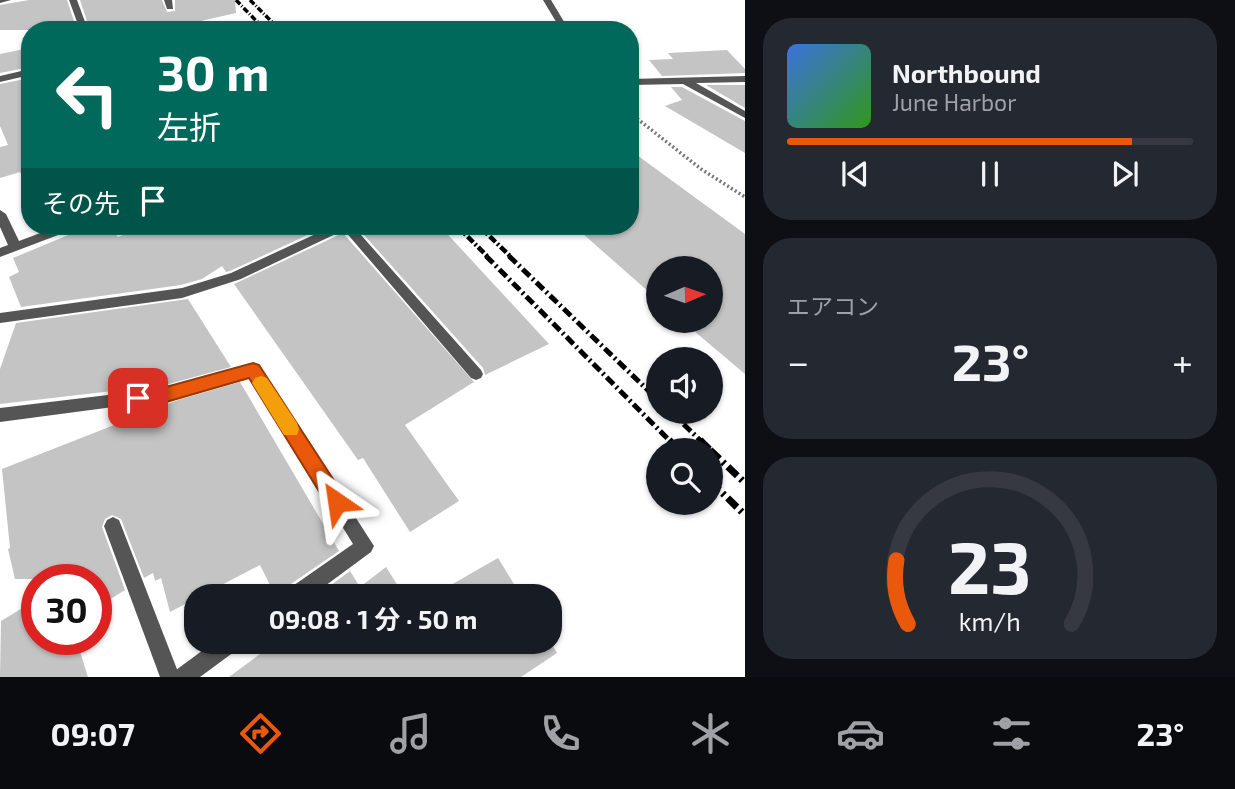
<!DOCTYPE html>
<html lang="ja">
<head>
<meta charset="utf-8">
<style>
  body { margin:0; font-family:"Exo 2","Noto Sans JP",sans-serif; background:#242831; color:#f1f3f6; height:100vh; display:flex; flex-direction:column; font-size:26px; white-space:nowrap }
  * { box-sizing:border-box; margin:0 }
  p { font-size:23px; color:#9ea1a6 }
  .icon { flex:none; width:38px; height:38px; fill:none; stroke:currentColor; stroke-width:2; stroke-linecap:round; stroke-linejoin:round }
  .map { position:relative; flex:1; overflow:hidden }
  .drawer { display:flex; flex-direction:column; gap:18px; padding:18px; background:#0d0f14; width:490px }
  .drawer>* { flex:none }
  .banner { position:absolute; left:21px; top:21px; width:618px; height:214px; border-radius:28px; box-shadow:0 2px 5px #0004; background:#00695c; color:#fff; overflow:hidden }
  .needle { width:46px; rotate:88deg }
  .buttons { position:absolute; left:646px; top:256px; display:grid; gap:14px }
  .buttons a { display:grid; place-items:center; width:77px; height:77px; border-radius:50%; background:#171b24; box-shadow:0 2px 5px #0004; font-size:35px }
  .speed { position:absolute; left:21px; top:564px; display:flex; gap:14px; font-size:35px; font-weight:700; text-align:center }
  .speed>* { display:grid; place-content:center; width:91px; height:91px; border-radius:50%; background:#171b24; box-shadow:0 2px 5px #0004; line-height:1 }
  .speed .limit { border:10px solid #d22; background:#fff; color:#111 }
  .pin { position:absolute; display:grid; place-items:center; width:60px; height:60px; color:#fff; margin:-30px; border-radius:14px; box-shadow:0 4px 10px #0006 }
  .me { position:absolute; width:77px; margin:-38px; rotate:328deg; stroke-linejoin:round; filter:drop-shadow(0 0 5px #0008) }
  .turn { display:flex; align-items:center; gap:24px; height:147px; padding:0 21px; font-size:32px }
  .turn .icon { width:91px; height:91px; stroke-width:2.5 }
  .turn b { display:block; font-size:49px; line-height:60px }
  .then { display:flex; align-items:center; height:66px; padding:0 21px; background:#0003; gap:14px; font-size:26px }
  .big { font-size:52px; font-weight:700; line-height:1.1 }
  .drawer .widget { flex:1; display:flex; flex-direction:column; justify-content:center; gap:10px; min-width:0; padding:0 24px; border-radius:28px; background:#242831 }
  .drawer .dial { align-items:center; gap:0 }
  .dial svg { height:182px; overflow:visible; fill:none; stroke:#363941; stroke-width:7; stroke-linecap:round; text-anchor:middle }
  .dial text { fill:#f1f3f6; stroke:none }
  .song { display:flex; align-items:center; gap:21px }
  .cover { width:84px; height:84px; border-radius:10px; background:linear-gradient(135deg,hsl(220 70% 55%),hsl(110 70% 35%)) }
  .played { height:7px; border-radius:4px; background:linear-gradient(90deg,#ea580c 85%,#363941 85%) }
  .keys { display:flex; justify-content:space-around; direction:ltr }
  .heat { display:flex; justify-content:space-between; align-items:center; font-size:38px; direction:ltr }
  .trip { position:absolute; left:184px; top:584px; width:378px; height:70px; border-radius:28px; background:#171b24; box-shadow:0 2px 5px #0004; font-weight:700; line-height:70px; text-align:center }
  .menu { display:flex; height:112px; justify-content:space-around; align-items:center; background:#090b0e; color:#9ea1a6 }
  .menu .icon { width:49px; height:49px }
  .menu .active { color:#ea580c }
  .menu b { font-size:32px; color:#f1f3f6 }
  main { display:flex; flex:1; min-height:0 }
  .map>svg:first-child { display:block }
  .building { fill:#c4c4c4 }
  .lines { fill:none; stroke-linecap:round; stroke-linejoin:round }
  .path { stroke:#777; stroke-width:3.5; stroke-dasharray:2 2.5; stroke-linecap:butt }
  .service { fill:#555; fill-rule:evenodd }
  .minor { fill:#555; fill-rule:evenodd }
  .tertiary { fill:#555; fill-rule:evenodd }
  .rail-far3 { stroke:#000; stroke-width:3.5; stroke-dasharray:6 2 1 2; stroke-linecap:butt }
  .rail-far2 { stroke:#000; stroke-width:4.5; stroke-dasharray:8 2.5 2 2.5; stroke-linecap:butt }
  .rail-far1 { stroke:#000; stroke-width:5; stroke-dasharray:10 3.5 2 3.5; stroke-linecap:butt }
  .rail { stroke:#000; stroke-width:7; stroke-dasharray:13 4.5 2.5 4.5; stroke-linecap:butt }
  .route { fill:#ea580c; stroke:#983908; stroke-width:2 }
  .slow { fill:#f59e0b }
</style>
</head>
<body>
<main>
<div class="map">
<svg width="745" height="677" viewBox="0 0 745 677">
  <rect width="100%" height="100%" fill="#fff"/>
  <!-- building -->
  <g class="building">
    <polygon points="29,0 67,0 77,30 0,30 0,5"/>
    <polygon points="80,0 162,0 167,12 175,11 175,0 235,0 236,13 161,30 90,30"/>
    <polygon points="30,48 30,67 0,73 0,54"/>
    <polygon points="727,50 745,69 745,73 662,76 649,60 673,59 668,53"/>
    <polygon points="30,78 30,193 20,172 0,178 0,147 8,145 0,126 0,84"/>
    <polygon points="706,85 745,85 745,108"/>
    <polygon points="671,87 682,87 745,121 745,153 665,106 682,100"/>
    <polygon points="630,150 745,234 745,374 681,320 710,320 710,268 658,268 658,300 574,226 630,226"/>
    <polygon points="90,226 111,226 118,237 146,226 327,226 230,271 226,272 222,266 202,279 181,285 21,307 9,277 19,272 13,258"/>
    <polygon points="356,226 440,226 549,344 485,375 483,368"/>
    <polygon points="343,233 474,382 405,425 459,501 410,532 363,458 358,460 234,284"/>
    <polygon points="188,299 231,367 165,385 0,404 0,369 16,323"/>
    <polygon points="240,382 339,551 285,588 283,597 276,597 260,565 170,612 161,578 155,581 153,573 144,578 121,519 112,515 105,519 102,527 125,590 96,608 96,579 15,579 8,549 10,548 2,469 178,400"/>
    <polygon points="498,558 522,597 430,597"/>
    <polygon points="386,567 405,597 315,597 350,571 360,587"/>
    <polygon points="37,599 37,639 76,639 88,677 0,677 1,621"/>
    <polygon points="550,641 557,653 521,677 229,677 276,642"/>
  </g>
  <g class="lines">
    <!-- path -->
    <polyline class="path" points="630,113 701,169 745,197"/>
    <!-- service -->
    <g class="service">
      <polygon points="164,0 172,0 173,9 167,9"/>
      <polygon points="113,517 119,520 180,677 160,677 104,526 107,520"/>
    </g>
    <!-- minor -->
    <g class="minor">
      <polygon points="69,0 77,0 88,30 80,30"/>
      <polygon points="543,0 551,0 569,30 561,30"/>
      <polygon points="30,69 30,75 0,82 0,76"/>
      <polygon points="745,76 745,82 696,83 745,111 745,118 683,84 630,85 630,79"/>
      <polygon points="0,210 6,214 19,241 59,226 76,226 74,229 0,257 0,248 8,245 0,227"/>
      <polygon points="333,226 353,226 481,370 483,374 481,378 476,380 471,378 344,230 241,279 182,298 0,323 0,313 182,288 231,273"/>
      <polygon points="253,364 258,366 374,546 371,552 310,597 285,597 287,590 353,544 250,377 166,400 0,422 0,408 166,388"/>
      <polygon points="214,642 241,642 238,649 200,677 173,677 176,670"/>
    </g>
    <!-- tertiary -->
    <polygon class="tertiary" points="0,0 11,0 0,3"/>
    <!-- rail-far3 -->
    <g class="rail-far3">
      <polyline points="236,0 265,30"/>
      <polyline points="250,0 280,30"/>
    </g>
    <!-- rail-far2 -->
    <g class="rail-far2">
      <polyline points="457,226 488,257"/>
      <polyline points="479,226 511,257"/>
    </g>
    <!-- rail-far1 -->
    <g class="rail-far1">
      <polyline points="486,256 671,442"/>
      <polyline points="509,256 658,400"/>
      <polyline points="670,411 702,442"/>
    </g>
    <!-- rail -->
    <g class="rail">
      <polyline points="669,440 679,450"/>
      <polyline points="700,440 710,450"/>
      <polyline points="710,450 745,483"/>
      <polyline points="710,481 745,515"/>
    </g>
  </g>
  <!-- route -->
  <polygon class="route" points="253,363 259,365 344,496 346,502 344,509 337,512 330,509 249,378 166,402 138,405 130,398 138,390 166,387"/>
  <!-- slow -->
  <polygon class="slow" points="261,376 267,378 297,423 299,429 297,435 284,435 255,388 252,383 255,378"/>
</svg>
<div class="buttons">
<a><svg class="needle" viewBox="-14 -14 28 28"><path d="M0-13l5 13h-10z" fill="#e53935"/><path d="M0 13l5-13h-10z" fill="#9ea1a6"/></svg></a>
<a><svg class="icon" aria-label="sound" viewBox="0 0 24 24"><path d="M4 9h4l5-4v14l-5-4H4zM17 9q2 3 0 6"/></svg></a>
<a><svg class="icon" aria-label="search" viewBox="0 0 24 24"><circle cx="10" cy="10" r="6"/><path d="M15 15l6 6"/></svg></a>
</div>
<div class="speed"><div class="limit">30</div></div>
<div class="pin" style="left:138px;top:398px;background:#d93025"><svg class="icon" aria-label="arrive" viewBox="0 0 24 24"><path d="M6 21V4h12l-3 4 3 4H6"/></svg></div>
<svg class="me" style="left:337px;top:502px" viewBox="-20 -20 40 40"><path d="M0-17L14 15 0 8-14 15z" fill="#ea580c" stroke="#fff" stroke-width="4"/></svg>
<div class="trip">09:08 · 1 分 · 50 m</div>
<div class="banner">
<div class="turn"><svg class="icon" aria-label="left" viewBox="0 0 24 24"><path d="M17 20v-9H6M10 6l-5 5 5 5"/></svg><div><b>30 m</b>左折</div></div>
<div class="then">その先<svg class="icon" aria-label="arrive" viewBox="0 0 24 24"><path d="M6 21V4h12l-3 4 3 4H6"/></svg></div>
</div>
</div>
<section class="drawer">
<div class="widget">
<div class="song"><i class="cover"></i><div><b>Northbound</b><p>June Harbor</p></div></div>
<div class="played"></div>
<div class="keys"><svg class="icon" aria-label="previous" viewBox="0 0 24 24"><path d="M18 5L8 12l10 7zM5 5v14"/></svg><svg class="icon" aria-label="pause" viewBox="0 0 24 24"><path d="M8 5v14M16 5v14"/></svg><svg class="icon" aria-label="next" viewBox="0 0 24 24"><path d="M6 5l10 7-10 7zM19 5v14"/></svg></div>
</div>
<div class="widget"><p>エアコン</p>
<div class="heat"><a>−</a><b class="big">23°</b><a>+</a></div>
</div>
<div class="widget dial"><svg viewBox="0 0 100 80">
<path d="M14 69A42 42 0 1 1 86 69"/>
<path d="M14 69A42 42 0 0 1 9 41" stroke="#ea580c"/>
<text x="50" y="56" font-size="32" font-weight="700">23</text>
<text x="50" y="72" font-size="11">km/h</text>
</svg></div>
</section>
</main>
<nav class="menu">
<b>09:07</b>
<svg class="icon active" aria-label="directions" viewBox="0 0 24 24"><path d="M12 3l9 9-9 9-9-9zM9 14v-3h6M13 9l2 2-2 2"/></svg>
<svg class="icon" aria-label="music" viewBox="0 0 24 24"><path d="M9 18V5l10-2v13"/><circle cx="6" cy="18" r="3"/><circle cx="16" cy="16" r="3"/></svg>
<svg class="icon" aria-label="phone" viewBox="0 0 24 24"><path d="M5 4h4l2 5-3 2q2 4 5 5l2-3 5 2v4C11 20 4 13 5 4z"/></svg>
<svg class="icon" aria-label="climate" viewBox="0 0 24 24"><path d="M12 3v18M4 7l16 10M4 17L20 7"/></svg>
<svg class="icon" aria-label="car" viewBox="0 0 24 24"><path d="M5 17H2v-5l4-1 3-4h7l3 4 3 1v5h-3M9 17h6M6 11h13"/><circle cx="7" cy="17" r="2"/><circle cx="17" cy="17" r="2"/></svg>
<svg class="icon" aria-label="filters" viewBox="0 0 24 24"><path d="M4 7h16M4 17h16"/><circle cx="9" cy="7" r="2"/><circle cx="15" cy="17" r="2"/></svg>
<b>23°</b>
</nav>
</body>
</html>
